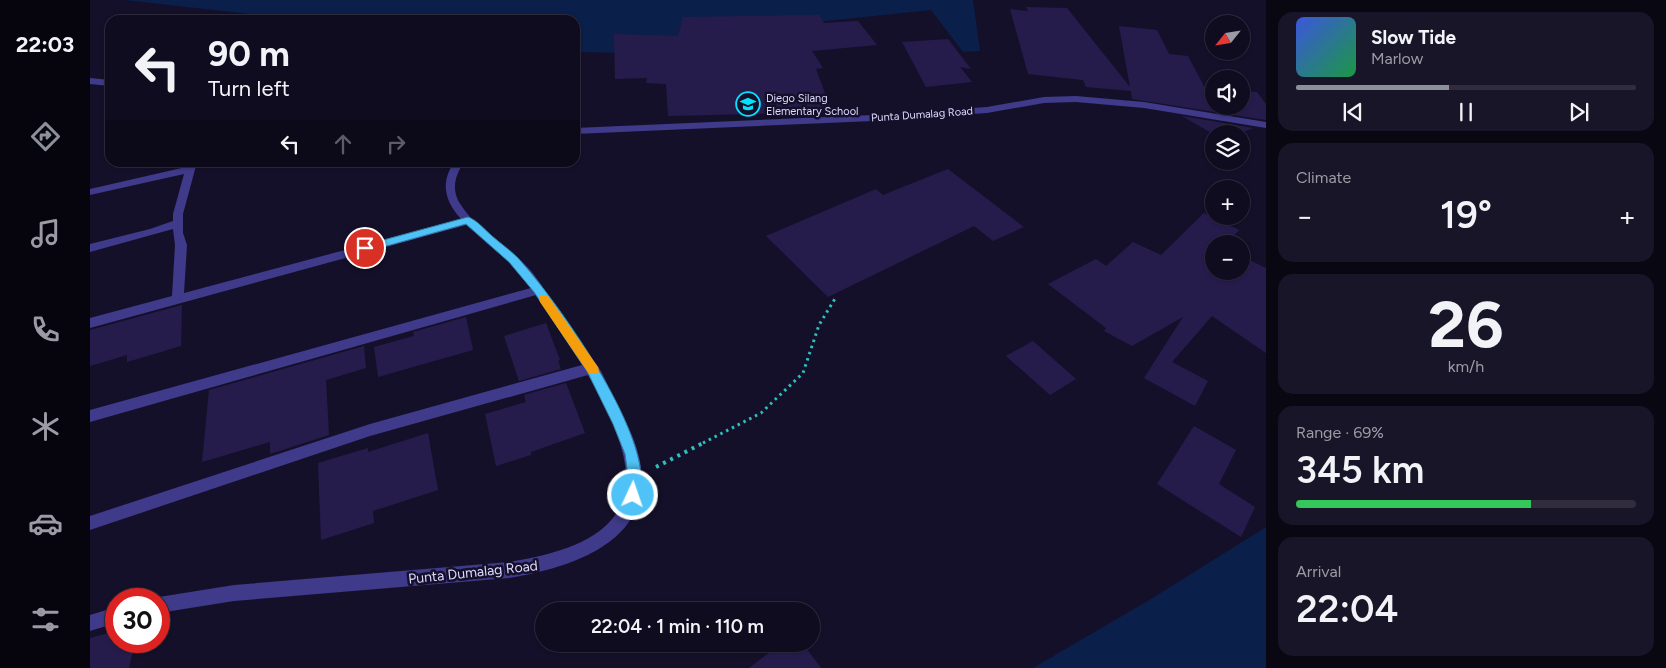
<!DOCTYPE html>
<html lang="en">
<head>
<meta charset="utf-8">
<style>
  body { margin:0; font-family:Figtree,sans-serif; background:#191529; color:#f1f3f6; height:100vh; display:flex; flex-direction:column; font-size:19px; white-space:nowrap }
  * { box-sizing:border-box; margin:0 }
  p { font-size:16px; color:#9c9ba5 }
  .icon { flex:none; width:28px; height:28px; fill:none; stroke:currentColor; stroke-width:2; stroke-linecap:round; stroke-linejoin:round }
  .map { position:relative; flex:1; overflow:hidden }
  .side { display:flex; flex-direction:column; gap:12px; padding:12px; background:#090712; width:400px }
  .side>* { flex:none }
  .banner { position:absolute; left:15px; top:15px; width:475px; height:152px; border-radius:15px; box-shadow:0 1px 4px #0004,0 0 0 1px #302c3e; background:#100c20; color:#f1f3f6; overflow:hidden }
  .needle { width:32px; rotate:240deg }
  .controls { position:absolute; left:1115px; top:15px; display:grid; gap:10px }
  .controls a { display:grid; place-items:center; width:45px; height:45px; border-radius:50%; background:#100c20; box-shadow:0 1px 4px #0004,0 0 0 1px #302c3e; font-size:25px }
  .speed { position:absolute; left:15px; top:588px; display:flex; gap:10px; font-size:25px; font-weight:700; text-align:center }
  .speed>* { display:grid; place-content:center; width:65px; height:65px; border-radius:50%; background:#100c20; box-shadow:0 1px 4px #0004,0 0 0 1px #302c3e; line-height:1 }
  .speed .limit { border:8px solid #d22; background:#fff; color:#111 }
  .pin { position:absolute; display:grid; place-items:center; width:42px; height:42px; color:#fff; margin:-21px; border:2px solid #fff; border-radius:50%; box-shadow:0 1px 5px #0007 }
  .me { position:absolute; width:55px; margin:-28px; rotate:3deg; stroke-linejoin:round; filter:drop-shadow(0 0 4px #0008) }
  .turn { display:flex; align-items:center; gap:18px; height:105px; padding:0 20px; font-size:22px }
  .turn .icon { width:65px; height:65px; stroke-width:2.5 }
  .turn b { display:block; font-size:35px; line-height:42px }
  .lanes { display:flex; align-items:center; height:48px; padding:0 20px; background:#0003; justify-content:center; gap:25px; direction:ltr }
  .lanes .off { opacity:.35 }
  .big { font-size:38px; font-weight:600; line-height:1.1 }
  .side .tile { flex:1; display:flex; flex-direction:column; justify-content:center; gap:8px; min-width:0; padding:0 18px; border-radius:15px; background:#191529 }
  .side .dial { align-items:center; gap:0 }
  .dial b { font-size:65px; line-height:1 }
  .song { display:flex; align-items:center; gap:15px }
  .cover { width:60px; height:60px; border-radius:8px; background:linear-gradient(135deg,hsl(230 70% 55%),hsl(140 70% 35%)) }
  .played { height:5px; border-radius:2px; background:linear-gradient(90deg,#8c9099 45%,#302c3e 45%) }
  .keys { display:flex; justify-content:space-around; direction:ltr }
  .heat { display:flex; justify-content:space-between; align-items:center; font-size:28px; direction:ltr }
  .charge { height:8px; border-radius:4px; background:linear-gradient(90deg,#34c759 69%,#302c3e 0) }
  .trip { position:absolute; left:445px; top:602px; width:285px; height:50px; border-radius:25px; background:#100c20; box-shadow:0 1px 4px #0004,0 0 0 1px #302c3e; font-weight:600; line-height:50px; text-align:center }
  main { display:flex; flex:1; min-height:0 }
  .dock { display:flex; flex-direction:column; width:90px; justify-content:space-around; align-items:center; background:#06050d; color:#9c9ba5 }
  .dock .icon { width:35px; height:35px }
  .dock .on { color:#8c9099 }
  .dock b { font-size:22px; color:#f1f3f6 }
  .map>svg:first-child { display:block }
  .water { fill:#0a1f4a }
  .building { fill:#261c4c }
  .lines { fill:none; stroke-linecap:round; stroke-linejoin:round }
  .path-far1 { stroke:#2dbfba; stroke-width:3; stroke-dasharray:2.5 4; stroke-linecap:butt }
  .path { stroke:#2dbfba; stroke-width:4; stroke-dasharray:3 5; stroke-linecap:butt }
  .minor { fill:#3f3a8a; fill-rule:evenodd }
  .route { fill:#4fc3f7; stroke:#337fa1 }
  .slow { fill:#f59e0b }
  .labels { text-anchor:middle; stroke-width:5; stroke-linejoin:round; paint-order:stroke }
  .far-poi-label { font-size:11px; fill:#ded9ff; stroke:#15102a; text-anchor:start }
  .far-street-label { font-size:11px; fill:#ded9ff; stroke:#15102a }
  .street-label { font-size:14px; fill:#ded9ff; stroke:#15102a }
</style>
</head>
<body>
<main>
<nav class="dock">
<b>22:03</b>
<svg class="icon on" aria-label="directions" viewBox="0 0 24 24"><path d="M12 3l9 9-9 9-9-9zM9 14v-3h6M13 9l2 2-2 2"/></svg>
<svg class="icon" aria-label="music" viewBox="0 0 24 24"><path d="M9 18V5l10-2v13"/><circle cx="6" cy="18" r="3"/><circle cx="16" cy="16" r="3"/></svg>
<svg class="icon" aria-label="phone" viewBox="0 0 24 24"><path d="M5 4h4l2 5-3 2q2 4 5 5l2-3 5 2v4C11 20 4 13 5 4z"/></svg>
<svg class="icon" aria-label="climate" viewBox="0 0 24 24"><path d="M12 3v18M4 7l16 10M4 17L20 7"/></svg>
<svg class="icon" aria-label="car" viewBox="0 0 24 24"><path d="M5 17H2v-5l4-1 3-4h7l3 4 3 1v5h-3M9 17h6M6 11h13"/><circle cx="7" cy="17" r="2"/><circle cx="17" cy="17" r="2"/></svg>
<svg class="icon" aria-label="filters" viewBox="0 0 24 24"><path d="M4 7h16M4 17h16"/><circle cx="9" cy="7" r="2"/><circle cx="15" cy="17" r="2"/></svg>
</nav>
<div class="map">
<svg width="1176" height="668" viewBox="0 0 1176 668">
  <rect width="100%" height="100%" fill="#15102a"/>
  <!-- water -->
  <g class="water">
    <polygon points="35,0 883,0 890,51 873,52 841,10 717,23 624,54 485,52 485,20 213,20"/>
    <polygon points="1176,527 1176,668 943,668 1061,599"/>
  </g>
  <!-- building -->
  <g class="building">
    <polygon points="936,7 977,8 1040,87 1029,26 1067,30 1079,54 1098,56 1115,88 1124,89 1124,106 1151,106 1151,91 1167,92 1176,104 1176,120 1042,99 1041,91 996,87 993,80 938,74 920,9 938,11"/>
    <polygon points="729,15 734,23 768,21 787,45 722,51 733,68 726,69 742,112 578,116 576,84 556,83 557,78 525,79 524,34 588,36 593,17"/>
    <polygon points="858,39 881,69 870,67 882,82 836,87 812,42"/>
    <polygon points="1092,116 1163,128 1148,134 1123,134"/>
    <polygon points="858,169 934,227 903,241 884,226 738,297 676,236 786,189 793,195"/>
    <polygon points="1114,213 1149,230 1136,244 1124,244 1124,271 1151,271 1151,256 1176,268 1176,353 1122,316 1082,362 1118,381 1105,406 1054,378 1093,317 1042,346 1014,331 1016,328 958,284 1006,259 1016,266 1043,242 1071,255"/>
    <polygon points="92,305 91,346 37,362 37,355 0,366 0,330"/>
    <polygon points="376,317 383,350 288,377 284,347 324,336 323,332"/>
    <polygon points="456,323 470,360 468,361 471,369 429,381 414,336"/>
    <polygon points="943,341 986,379 960,395 916,356"/>
    <polygon points="274,346 276,368 236,380 239,435 180,454 180,442 112,462 119,390"/>
    <polygon points="476,383 495,433 441,452 441,455 406,466 395,414 436,402 434,395"/>
    <polygon points="1104,426 1146,450 1129,484 1165,507 1151,537 1067,484"/>
    <polygon points="338,433 348,490 283,511 284,523 231,540 228,463 278,448 278,452"/>
    <polygon points="26,631 26,641 45,641 39,668 0,668 0,638"/>
    <polygon points="691,644 713,644 731,668 659,668"/>
  </g>
  <g class="lines">
    <!-- path-far1 -->
    <polyline class="path-far1" points="613,443 671,413 713,373 729,325 746,297"/>
    <!-- path -->
    <polyline class="path" points="566,467 615,442"/>
    <!-- minor -->
    <g class="minor">
      <polygon points="0,78 20,80 20,86 0,84"/>
      <polygon points="986,96 1054,102 1176,122 1176,128 1054,108 986,102 954,103 897,113 783,121 485,134 485,128 783,115 897,107 954,97"/>
      <path d="M97,162H107L93,214V233L97,245L94,293L371,219C355,201 350,184 364,162H374C366,174 361,188 369,202C386,231 420,247 442,272C452,285 461,299 470,313C481,330 494,349 507,365C512,371 518,386 522,395C532,415 544,435 549,457C569,540 482,568 419,578L144,601L69,613V599H64L69,597L144,585L419,562C553,541 561,483 498,375L280,436L0,530V516L280,424L492,365L446,295L0,422V410L441,288L421,264L376,225L0,328V318L82,296L85,245L83,229L0,252V244L60,229L83,221V214L94,174L0,195V189L96,167Z"/>
      <polygon points="26,607 26,623 0,631 0,615"/>
    </g>
  </g>
  <!-- route -->
  <path class="route" d="M378,217C387,220 395,230 402,236C410,243 420,250 428,258C465,298 572,446 548,500L543,501L538,500L536,495L538,477L535,454L523,424L497,371L444,292L419,262L376,224L275,252L270,248L275,245Z"/>
  <!-- slow -->
  <polygon class="slow" points="454,295 458,296 508,367 509,371 508,374 499,374 450,302 449,299 450,296"/>
  <!-- icons -->
  <defs>
    <g id="school-ring" transform="scale(1.25)"><circle r="9.5" fill="#15102a" stroke="#05e0ff" stroke-width="1.5"/><path d="M0-5L7-2L0 1L-7-2ZM-4 1L0 2.5L4 1V4Q0 6-4 4Z" fill="#05e0ff"/></g>
  </defs>
  <g fill-rule="evenodd">
    <use href="#school-ring" x="658" y="104"/>
  </g>
  <g class="labels">
    <!-- far-poi labels -->
    <g class="far-poi-label">
      <text x="676" y="102">Diego Silang<tspan x="676" dy="13">Elementary School</tspan></text>
    </g>
    <!-- far-street labels -->
    <g class="far-street-label">
      <text transform="translate(832 114) rotate(-4)" y="4">Punta Dumalag Road</text>
    </g>
    <!-- street labels -->
    <g class="street-label">
      <text transform="translate(383 572) rotate(-6)" y="5">Punta Dumalag Road</text>
    </g>
  </g>
</svg>
<div class="controls">
<a><svg class="needle" viewBox="-14 -14 28 28"><path d="M0-13l5 13h-10z" fill="#e53935"/><path d="M0 13l5-13h-10z" fill="#9c9ba5"/></svg></a>
<a><svg class="icon" aria-label="sound" viewBox="0 0 24 24"><path d="M4 9h4l5-4v14l-5-4H4zM17 9q2 3 0 6"/></svg></a>
<a><svg class="icon" aria-label="layers" viewBox="0 0 24 24"><path d="M12 4l9 5-9 5-9-5zM3 14l9 5 9-5"/></svg></a>
<a>+</a>
<a>−</a>
</div>
<div class="speed"><div class="limit">30</div></div>
<div class="pin" style="left:275px;top:248px;background:#d93025"><svg class="icon" aria-label="arrive" viewBox="0 0 24 24"><path d="M6 21V4h12l-3 4 3 4H6"/></svg></div>
<svg class="me" style="left:543px;top:495px" viewBox="-20 -20 40 40"><circle r="17" fill="#4fc3f7" stroke="#fff" stroke-width="3"/><path d="M0-11L8 9 0 5-8 9z" fill="#fff"/></svg>
<div class="trip">22:04 · 1 min · 110 m</div>
<div class="banner">
<div class="turn"><svg class="icon" aria-label="left" viewBox="0 0 24 24"><path d="M17 20v-9H6M10 6l-5 5 5 5"/></svg><div><b>90 m</b>Turn left</div></div>
<div class="lanes"><svg class="icon" aria-label="left" viewBox="0 0 24 24"><path d="M17 20v-9H6M10 6l-5 5 5 5"/></svg><svg class="icon off" aria-label="ahead" viewBox="0 0 24 24"><path d="M12 20V5M6 11l6-6 6 6"/></svg><svg class="icon off" aria-label="right" viewBox="0 0 24 24"><path d="M7 20v-9h11M14 6l5 5-5 5"/></svg></div>
</div>
</div>
<section class="side">
<div class="tile">
<div class="song"><i class="cover"></i><div><b>Slow Tide</b><p>Marlow</p></div></div>
<div class="played"></div>
<div class="keys"><svg class="icon" aria-label="previous" viewBox="0 0 24 24"><path d="M18 5L8 12l10 7zM5 5v14"/></svg><svg class="icon" aria-label="pause" viewBox="0 0 24 24"><path d="M8 5v14M16 5v14"/></svg><svg class="icon" aria-label="next" viewBox="0 0 24 24"><path d="M6 5l10 7-10 7zM19 5v14"/></svg></div>
</div>
<div class="tile"><p>Climate</p>
<div class="heat"><a>−</a><b class="big">19°</b><a>+</a></div>
</div>
<div class="tile dial"><b>26</b><p>km/h</p></div>
<div class="tile"><p>Range · 69%</p><b class="big">345 km</b><div class="charge"></div></div>
<div class="tile"><p>Arrival</p><b class="big">22:04</b></div>
</section>
</main>
</body>
</html>
